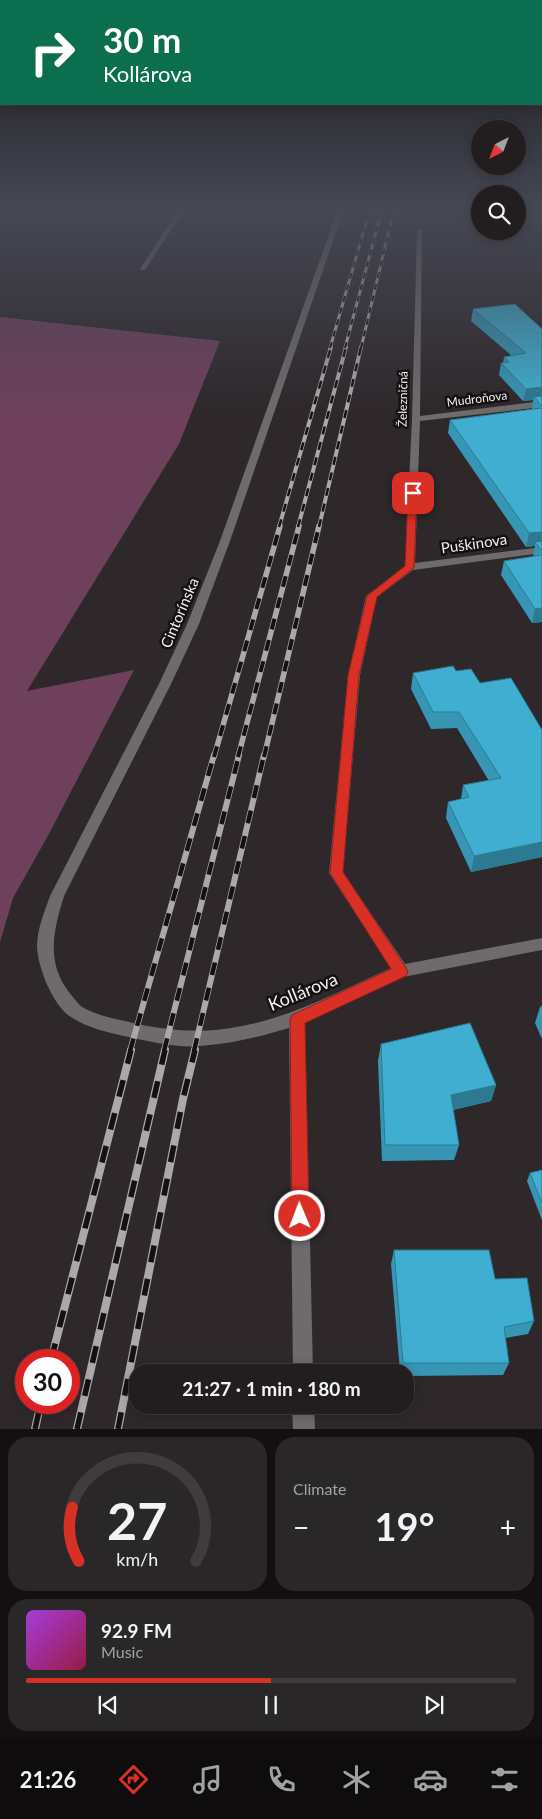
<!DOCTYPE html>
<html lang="en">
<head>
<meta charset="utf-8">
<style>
  body { margin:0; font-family:Lato,sans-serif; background:#2a2729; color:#f1f3f6; height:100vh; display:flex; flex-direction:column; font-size:19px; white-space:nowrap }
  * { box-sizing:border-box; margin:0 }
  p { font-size:16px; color:#a2a2a5 }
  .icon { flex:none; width:28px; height:28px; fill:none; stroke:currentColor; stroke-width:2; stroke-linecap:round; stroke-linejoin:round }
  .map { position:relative; height:1429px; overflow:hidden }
  .panel { display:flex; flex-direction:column; gap:8px; padding:8px; background:#131012; flex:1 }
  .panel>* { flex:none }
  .guide { position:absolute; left:0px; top:0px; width:542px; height:105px; box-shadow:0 2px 12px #0003,0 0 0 1px #3f3c3e; background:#0b6e4f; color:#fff; overflow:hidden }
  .needle { width:32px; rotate:222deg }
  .controls { position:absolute; left:471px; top:120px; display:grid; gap:10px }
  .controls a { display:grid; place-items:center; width:55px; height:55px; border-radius:50%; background:#221e20; box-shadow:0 2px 12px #0003,0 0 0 1px #3f3c3e; font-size:25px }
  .speed { position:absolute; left:15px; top:1349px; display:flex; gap:10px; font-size:25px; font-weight:700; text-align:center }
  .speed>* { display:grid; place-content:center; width:65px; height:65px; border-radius:50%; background:#221e20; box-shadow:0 2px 12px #0003,0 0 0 1px #3f3c3e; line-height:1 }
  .speed .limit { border:8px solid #d22; background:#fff; color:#111 }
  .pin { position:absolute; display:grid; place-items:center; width:42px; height:42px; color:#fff; margin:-21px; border-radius:10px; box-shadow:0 2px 8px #0006 }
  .me { position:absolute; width:55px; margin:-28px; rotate:359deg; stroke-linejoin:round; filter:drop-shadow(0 0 4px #0008) }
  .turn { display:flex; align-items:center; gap:18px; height:105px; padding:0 20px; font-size:22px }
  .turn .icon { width:65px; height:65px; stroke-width:2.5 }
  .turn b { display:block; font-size:35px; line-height:42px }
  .big { font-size:38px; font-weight:700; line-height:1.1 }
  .panel .tile { flex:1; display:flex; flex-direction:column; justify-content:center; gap:8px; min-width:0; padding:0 18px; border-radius:20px; background:#2a2729 }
  .panel .dial { align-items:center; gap:0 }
  .dial svg { height:130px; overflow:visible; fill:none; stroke:#3f3c3e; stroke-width:7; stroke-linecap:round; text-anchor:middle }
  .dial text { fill:#f1f3f6; stroke:none }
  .song { display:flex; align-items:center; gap:15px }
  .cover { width:60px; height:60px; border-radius:8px; background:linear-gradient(135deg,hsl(280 70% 55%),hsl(340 70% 35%)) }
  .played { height:5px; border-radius:2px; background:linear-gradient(90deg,#d93025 50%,#3f3c3e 50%) }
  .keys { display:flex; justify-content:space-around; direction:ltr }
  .heat { display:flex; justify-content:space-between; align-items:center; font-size:28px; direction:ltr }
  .panel .tiles { flex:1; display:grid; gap:8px; grid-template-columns:1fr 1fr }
  .tile:last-child { grid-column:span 2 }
  .trip { position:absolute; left:129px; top:1364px; width:285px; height:50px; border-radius:20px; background:#221e20; box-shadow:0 2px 12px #0003,0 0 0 1px #3f3c3e; font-weight:700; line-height:50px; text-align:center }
  .tab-bar { display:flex; height:80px; justify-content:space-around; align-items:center; background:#0e0c0d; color:#a2a2a5 }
  .tab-bar .icon { width:35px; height:35px }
  .tab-bar .selected { color:#d93025 }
  .tab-bar b { font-size:22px; color:#f1f3f6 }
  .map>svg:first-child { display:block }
  .green { fill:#6e405b }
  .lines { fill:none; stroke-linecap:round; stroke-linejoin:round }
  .street { fill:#6e6b6c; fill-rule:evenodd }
  .rail-far4-casing { stroke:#aca7a9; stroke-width:3 }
  .rail-far3-casing { stroke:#aca7a9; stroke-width:4 }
  .rail-far2-casing { stroke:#aca7a9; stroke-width:5.5 }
  .rail-far1-casing { stroke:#aca7a9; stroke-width:6 }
  .rail-casing { stroke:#aca7a9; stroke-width:8 }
  .rail-far4 { stroke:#141113; stroke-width:2; stroke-dasharray:6; stroke-linecap:butt }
  .rail-far3 { stroke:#141113; stroke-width:2.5; stroke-dasharray:8; stroke-linecap:butt }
  .rail-far2 { stroke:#141113; stroke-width:4; stroke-dasharray:11; stroke-linecap:butt }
  .rail-far1 { stroke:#141113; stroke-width:4.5; stroke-dasharray:13; stroke-linecap:butt }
  .rail { stroke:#141113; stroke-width:5.5; stroke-dasharray:17; stroke-linecap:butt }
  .wall { fill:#3696b4 }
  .shaded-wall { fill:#2c7a92 }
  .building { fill:#3faed1; stroke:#2c7a92 }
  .route { fill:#d93025; stroke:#8d1f18 }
  .labels { text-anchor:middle; stroke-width:5; stroke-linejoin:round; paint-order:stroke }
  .far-street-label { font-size:12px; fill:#f2eef0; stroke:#141113 }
  .street-label { font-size:15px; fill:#f2eef0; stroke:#141113 }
  .near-street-label { font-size:18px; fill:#f2eef0; stroke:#141113 }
</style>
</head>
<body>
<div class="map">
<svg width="542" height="1429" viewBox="0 0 542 1429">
  <rect width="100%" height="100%" fill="#2e282b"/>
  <!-- green -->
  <polygon class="green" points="0,317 220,341 179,444 27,691 134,670 50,832 13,898 0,942"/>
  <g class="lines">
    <!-- street -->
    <g class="street">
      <polygon points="179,209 185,209 145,270 141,270 140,269"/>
      <path d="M338,209H344L230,541L199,624L171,684L64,896C53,932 45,964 72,996C75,999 79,1005 82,1007C97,1016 117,1019 133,1023C169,1031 206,1034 242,1026C295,1016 342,990 391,968L329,873L348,675L366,596L405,566L412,419L417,230L422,229L420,416L542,401V407L420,421L415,563L542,547V553L413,570L377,597L360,675L343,872L405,964L542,938V950L403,977L305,1023L313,1372H293L289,1028C259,1037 231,1044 200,1046C177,1048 151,1042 129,1037C110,1033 87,1028 71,1017C53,1006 38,968 37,947C37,929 44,913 50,896L159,684L187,624L220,541Z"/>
      <polygon points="292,1405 314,1405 315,1429 293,1429"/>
    </g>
    <!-- rail-far4 casing -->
    <g class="rail-far4-casing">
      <g id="rail-far4">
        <polyline points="330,348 370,209"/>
        <polyline points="345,348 382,209"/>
        <polyline points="361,348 394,209"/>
      </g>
    </g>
    <!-- rail-far3 casing -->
    <g class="rail-far3-casing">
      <g id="rail-far3">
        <polyline points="279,527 331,347"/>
        <polyline points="298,527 346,347"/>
        <polyline points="319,527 361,347"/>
      </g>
    </g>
    <!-- rail-far2 casing -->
    <g class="rail-far2-casing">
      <g id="rail-far2">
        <polyline points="214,757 280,526"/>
        <polyline points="238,757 299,526"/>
        <polyline points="264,757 319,526"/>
      </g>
    </g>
    <!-- rail-far1 casing -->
    <g class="rail-far1-casing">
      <g id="rail-far1">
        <polyline points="130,1051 214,755"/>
        <polyline points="164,1051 239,755"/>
        <polyline points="194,1051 264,755"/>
      </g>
    </g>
    <!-- rail casing -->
    <g class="rail-casing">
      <g id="rail">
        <polyline points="51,1360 131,1050"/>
        <polyline points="35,1429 41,1402"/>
        <polyline points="77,1429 165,1050"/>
        <polyline points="118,1429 183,1099 195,1050"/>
      </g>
    </g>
    <!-- rail-far4 -->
    <use href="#rail-far4" class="rail-far4"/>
    <!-- rail-far3 -->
    <use href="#rail-far3" class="rail-far3"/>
    <!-- rail-far2 -->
    <use href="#rail-far2" class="rail-far2"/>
    <!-- rail-far1 -->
    <use href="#rail-far1" class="rail-far1"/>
    <!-- rail -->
    <use href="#rail" class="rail"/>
  </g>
  <!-- wall -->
  <g class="wall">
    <polygon points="473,309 542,329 542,622 532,623 501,575 504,561 533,557 535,546 526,547 448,433 450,420 532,409 533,400 523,401 499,375 501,363 503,363 504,357 512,356 471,321"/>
    <polygon points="456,671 480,683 542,730 542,857 471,872 446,818 448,802 461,799 463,785 489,781 457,728 431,729 411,689 413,673"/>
    <polygon points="542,1006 542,1039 535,1023 540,1007"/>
    <polygon points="381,1044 496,1085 491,1101 453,1110 459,1145 454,1160 382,1161 378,1061"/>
    <polygon points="542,1170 542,1220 527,1181 530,1173"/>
    <polygon points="394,1250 495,1279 534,1321 528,1334 505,1338 509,1363 503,1375 405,1376 405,1372 400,1372 391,1264"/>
  </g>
  <!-- shaded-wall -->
  <g class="shaded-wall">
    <polygon points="542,387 542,399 534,397 533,400 523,401 526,389"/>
    <polygon points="542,532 542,545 535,542 535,546 526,547 529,533"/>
    <polygon points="542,608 542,622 532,623 535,609"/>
    <polygon points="542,842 542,857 471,872 474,856"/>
    <polygon points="496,1085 491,1101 447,1111 451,1095"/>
  </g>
  <!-- building -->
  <g class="building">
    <polygon points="515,304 542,329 542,387 526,389 501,363 509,362 504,357 526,353 473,309"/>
    <polygon points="542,396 542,406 534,397"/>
    <polygon points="542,408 542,532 529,533 450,420"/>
    <polygon points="542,541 542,551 535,542"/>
    <polygon points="542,555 542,608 535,609 504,561"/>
    <polygon points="453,666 456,671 471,669 480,683 511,678 542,730 542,842 474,856 448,802 469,797 463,785 501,778 459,712 433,712 413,673"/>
    <polygon points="470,1023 496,1085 451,1095 459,1145 385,1145 381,1044"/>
    <polygon points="542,1170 542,1203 530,1173"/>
    <polygon points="394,1250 489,1250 495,1279 527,1278 534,1321 504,1327 509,1363 403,1363"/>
  </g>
  <!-- sky -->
  <linearGradient id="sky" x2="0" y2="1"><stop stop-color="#191618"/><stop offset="0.51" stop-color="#464855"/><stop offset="1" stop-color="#464855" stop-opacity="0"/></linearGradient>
  <rect width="542" height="409" fill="url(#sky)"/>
  <!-- route -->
  <polygon class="route" points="413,490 417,493 414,568 377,597 359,675 343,872 408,971 406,976 305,1023 309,1216 306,1222 300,1224 294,1222 292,1216 290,1019 292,1015 391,969 330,873 348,675 367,596 405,566 408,493"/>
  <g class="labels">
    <!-- far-street labels -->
    <g class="far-street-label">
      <text transform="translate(403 399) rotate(-89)" y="4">Železničná</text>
      <text transform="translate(477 399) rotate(-7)" y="4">Mudroňova</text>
    </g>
    <!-- street labels -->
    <g class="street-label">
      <text transform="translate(474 544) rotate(-8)" y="5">Puškinova</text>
      <text transform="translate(180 613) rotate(-67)" y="5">Cintorínska</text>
    </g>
    <!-- near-street labels -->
    <g class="near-street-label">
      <text transform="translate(303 992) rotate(-22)" y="6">Kollárova</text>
    </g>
  </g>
</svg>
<div class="controls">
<a><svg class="needle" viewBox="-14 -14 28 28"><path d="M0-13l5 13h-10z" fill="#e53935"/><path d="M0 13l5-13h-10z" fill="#a2a2a5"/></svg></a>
<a><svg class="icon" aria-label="search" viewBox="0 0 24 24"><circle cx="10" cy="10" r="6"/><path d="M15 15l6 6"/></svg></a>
</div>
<div class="speed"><div class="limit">30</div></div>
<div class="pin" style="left:413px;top:493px;background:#d93025"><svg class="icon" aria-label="arrive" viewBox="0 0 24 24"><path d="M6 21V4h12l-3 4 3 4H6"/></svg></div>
<svg class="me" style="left:300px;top:1216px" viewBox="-20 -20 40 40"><circle r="17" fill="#d93025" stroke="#fff" stroke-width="3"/><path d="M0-11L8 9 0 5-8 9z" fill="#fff"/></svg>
<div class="trip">21:27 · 1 min · 180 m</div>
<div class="guide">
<div class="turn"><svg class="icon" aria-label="right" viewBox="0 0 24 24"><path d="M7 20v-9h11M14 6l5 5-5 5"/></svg><div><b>30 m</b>Kollárova</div></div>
</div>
</div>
<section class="panel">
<div class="tiles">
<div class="tile dial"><svg viewBox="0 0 100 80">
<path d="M14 69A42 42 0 1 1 86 69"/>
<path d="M14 69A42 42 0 0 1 10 36" stroke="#d93025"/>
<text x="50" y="56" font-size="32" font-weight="700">27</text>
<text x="50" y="72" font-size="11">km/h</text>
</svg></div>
<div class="tile"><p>Climate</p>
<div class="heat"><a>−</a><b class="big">19°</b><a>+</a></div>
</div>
<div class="tile">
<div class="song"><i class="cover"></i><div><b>92.9 FM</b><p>Music</p></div></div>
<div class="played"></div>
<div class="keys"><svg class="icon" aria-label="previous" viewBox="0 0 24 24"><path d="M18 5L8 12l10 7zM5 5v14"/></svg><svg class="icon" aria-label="pause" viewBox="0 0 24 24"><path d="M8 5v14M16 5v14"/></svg><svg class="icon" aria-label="next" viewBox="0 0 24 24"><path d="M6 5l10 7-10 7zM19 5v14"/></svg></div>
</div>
</div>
</section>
<nav class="tab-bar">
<b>21:26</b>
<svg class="icon selected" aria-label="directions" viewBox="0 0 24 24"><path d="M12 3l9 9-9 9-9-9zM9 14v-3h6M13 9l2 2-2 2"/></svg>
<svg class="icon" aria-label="music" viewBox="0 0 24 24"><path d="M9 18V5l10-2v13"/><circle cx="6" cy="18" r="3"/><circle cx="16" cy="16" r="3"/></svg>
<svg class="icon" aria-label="phone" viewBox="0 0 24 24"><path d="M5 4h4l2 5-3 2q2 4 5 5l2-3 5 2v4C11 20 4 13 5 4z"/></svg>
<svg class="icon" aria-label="climate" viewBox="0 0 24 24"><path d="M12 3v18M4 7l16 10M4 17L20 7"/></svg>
<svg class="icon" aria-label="car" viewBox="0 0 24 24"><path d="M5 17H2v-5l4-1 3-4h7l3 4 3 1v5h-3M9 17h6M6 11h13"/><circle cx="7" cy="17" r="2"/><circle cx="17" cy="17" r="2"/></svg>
<svg class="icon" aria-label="filters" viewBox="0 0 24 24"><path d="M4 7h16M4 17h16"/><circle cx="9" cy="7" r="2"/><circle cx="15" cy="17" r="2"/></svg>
</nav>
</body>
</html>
